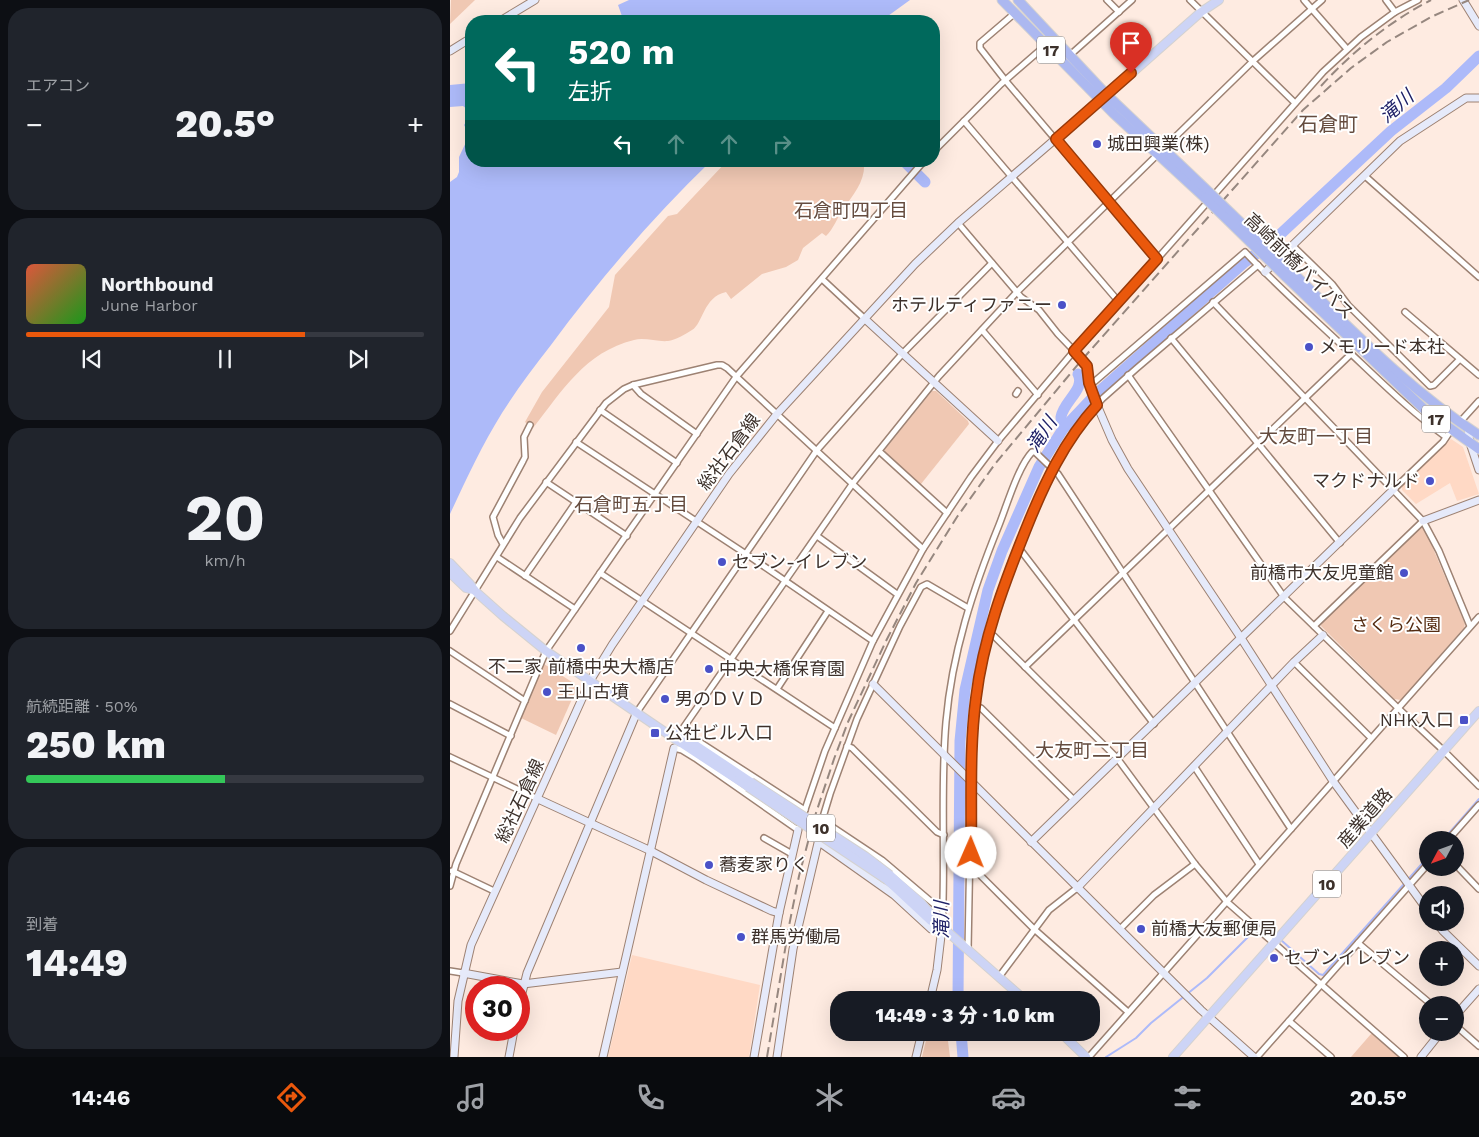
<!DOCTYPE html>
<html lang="ja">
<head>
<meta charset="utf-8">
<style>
  body { margin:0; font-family:"Work Sans","Noto Sans JP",sans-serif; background:#20242c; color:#f1f3f6; height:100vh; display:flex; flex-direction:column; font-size:19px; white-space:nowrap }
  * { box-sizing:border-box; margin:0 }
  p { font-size:16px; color:#9ea1a6 }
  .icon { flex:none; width:28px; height:28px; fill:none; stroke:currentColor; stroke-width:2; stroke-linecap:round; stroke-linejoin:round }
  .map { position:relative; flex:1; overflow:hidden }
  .panel { display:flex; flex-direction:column; gap:8px; padding:8px; background:#0d0f14; width:450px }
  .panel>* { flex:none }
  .hud { position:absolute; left:15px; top:15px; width:475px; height:152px; border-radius:20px; box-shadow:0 5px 20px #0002; background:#00695c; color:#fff; overflow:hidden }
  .needle { width:32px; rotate:229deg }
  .controls { position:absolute; left:969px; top:831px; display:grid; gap:10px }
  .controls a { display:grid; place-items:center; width:45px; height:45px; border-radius:50%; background:#171b24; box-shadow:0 5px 20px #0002; font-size:25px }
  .speed { position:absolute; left:15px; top:976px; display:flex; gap:10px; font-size:25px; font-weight:700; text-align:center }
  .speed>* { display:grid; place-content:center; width:65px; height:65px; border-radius:50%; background:#171b24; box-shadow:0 5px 20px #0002; line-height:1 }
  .speed .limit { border:8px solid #d22; background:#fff; color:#111 }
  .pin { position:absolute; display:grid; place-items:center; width:42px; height:42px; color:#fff; margin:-51px -21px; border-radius:50% 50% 50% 0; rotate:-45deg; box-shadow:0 0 5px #0007 }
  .pin .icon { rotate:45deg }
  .me { position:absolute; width:55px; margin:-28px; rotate:1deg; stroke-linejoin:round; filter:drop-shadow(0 0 4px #0008) }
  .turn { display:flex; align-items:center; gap:18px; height:105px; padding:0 20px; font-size:22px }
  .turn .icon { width:65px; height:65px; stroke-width:2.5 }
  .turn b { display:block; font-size:35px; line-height:42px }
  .lanes { display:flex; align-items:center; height:48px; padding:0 20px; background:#0003; justify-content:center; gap:25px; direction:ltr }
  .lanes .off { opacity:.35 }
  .big { font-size:38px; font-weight:800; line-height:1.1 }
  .panel .widget { flex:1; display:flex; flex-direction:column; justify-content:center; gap:8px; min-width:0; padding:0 18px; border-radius:20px; background:#20242c }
  .panel .dial { align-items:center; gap:0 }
  .dial b { font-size:65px; line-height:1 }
  .song { display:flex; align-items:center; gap:15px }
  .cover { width:60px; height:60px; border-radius:8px; background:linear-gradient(135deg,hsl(10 70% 55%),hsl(120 70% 35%)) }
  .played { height:5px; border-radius:2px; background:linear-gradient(90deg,#ea580c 70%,#363941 70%) }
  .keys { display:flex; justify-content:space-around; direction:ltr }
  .heat { display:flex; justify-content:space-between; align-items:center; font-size:28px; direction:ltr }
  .charge { height:8px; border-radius:4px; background:linear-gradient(90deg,#34c759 50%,#363941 0) }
  .trip { position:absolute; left:380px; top:991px; width:270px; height:50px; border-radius:20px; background:#171b24; box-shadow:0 5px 20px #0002; font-weight:800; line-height:50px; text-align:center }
  .menu { display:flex; height:80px; justify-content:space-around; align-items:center; background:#090b0e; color:#9ea1a6 }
  .menu .icon { width:35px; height:35px }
  .menu .selected { color:#ea580c }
  .menu b { font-size:22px; color:#f1f3f6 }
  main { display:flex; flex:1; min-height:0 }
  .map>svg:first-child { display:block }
  .built { fill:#ffd9c5 }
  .green { fill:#f0c8b3 }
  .water { fill:#adbaf9 }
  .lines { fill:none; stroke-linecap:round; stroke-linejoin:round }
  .stream { stroke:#adbaf9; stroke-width:2 }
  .river { stroke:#adbaf9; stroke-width:11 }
  .street-casing { stroke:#9d8273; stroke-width:8 }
  .secondary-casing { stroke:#9d8273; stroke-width:9 }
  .primary-casing { stroke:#d4d2d0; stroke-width:10 }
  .highway-casing { stroke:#d4d2d0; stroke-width:11 }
  .street { stroke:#fff; stroke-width:5 }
  .secondary { stroke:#e6eafa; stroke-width:7 }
  .primary { stroke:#cdd4f6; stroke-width:8 }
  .highway { stroke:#acb8f0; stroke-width:9 }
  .rail { stroke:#96877f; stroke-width:2; stroke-dasharray:10 5; stroke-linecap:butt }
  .primary-bridge-casing { stroke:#d4d2d0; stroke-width:10; stroke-linecap:butt }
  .highway-bridge-casing { stroke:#d4d2d0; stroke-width:11; stroke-linecap:butt }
  .primary-bridge { stroke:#cdd4f6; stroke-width:8 }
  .highway-bridge { stroke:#acb8f0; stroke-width:9 }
  .route-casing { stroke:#983908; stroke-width:12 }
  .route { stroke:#ea580c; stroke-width:9 }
  .poi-dot { fill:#4a51c7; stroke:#fff; stroke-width:2 }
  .labels { text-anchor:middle; stroke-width:4; stroke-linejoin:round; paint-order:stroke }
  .shield { fill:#fff; stroke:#776f6b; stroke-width:1 }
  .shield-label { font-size:16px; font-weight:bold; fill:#3d312b }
  .poi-label { font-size:18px; fill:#3d312b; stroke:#fff; text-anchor:start }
  .street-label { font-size:18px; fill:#3d312b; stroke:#fff }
  .park-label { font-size:18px; fill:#542b11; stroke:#fff }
  .water-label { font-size:19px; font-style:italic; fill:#1f2167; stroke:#fff }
  .neighbourhood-label { font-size:19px; fill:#654c3f; stroke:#fff }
  .quarter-label { font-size:20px; fill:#654c3f; stroke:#fff }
</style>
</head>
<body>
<main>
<section class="panel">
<div class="widget"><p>エアコン</p>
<div class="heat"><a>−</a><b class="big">20.5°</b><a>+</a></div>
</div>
<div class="widget">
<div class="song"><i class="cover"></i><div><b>Northbound</b><p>June Harbor</p></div></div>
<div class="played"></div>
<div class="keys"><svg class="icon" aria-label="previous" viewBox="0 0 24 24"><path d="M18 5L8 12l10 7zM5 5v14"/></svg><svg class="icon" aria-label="pause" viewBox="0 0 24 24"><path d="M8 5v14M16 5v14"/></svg><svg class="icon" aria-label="next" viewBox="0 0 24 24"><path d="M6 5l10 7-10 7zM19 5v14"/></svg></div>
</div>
<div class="widget dial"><b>20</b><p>km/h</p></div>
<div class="widget"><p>航続距離 · 50%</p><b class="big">250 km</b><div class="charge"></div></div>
<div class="widget"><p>到着</p><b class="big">14:49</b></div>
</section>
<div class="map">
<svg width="1029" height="1057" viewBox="0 0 1029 1057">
  <rect width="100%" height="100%" fill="#feebe1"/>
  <!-- built -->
  <g class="built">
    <polygon points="1001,439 1013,447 1029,494 1007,501 1000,483 966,504 952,490 952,486"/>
    <polygon points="182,955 310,985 299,1057 158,1057"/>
  </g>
  <!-- green -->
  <g class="green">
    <polygon points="1,0 25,0 0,24"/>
    <path d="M277,161H414C416,180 404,194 393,209C387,218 384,228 376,236L372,233L353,248L348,260L336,267L312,274L281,299L276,292C253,297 253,324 242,330C236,334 225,340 218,341C207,342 194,337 184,340C135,352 112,391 83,428L75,422L92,392L159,307L165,275L218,216L227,214Z"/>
    <polygon points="482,391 486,391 518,421 519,424 471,484 468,484 435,453 435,449"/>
    <polygon points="971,527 974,527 977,534 1015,624 1014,628 951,700 944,699 871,626 872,621"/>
    <polygon points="94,664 125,684 126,690 106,735 71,718"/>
    <polygon points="478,1032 497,1033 500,1057 472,1057"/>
    <polygon points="921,1034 924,1034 949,1057 901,1057"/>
  </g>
  <!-- water -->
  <g class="water">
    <polygon points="179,0 460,0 431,21 169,21 173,19 168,5"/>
    <path d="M21,83V161H261C203,217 149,280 101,345C84,367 67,389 52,413C32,445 16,480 0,514V182L7,177L9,172V157L18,138L19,134L14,125L20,116L17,109L13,106L0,107V85Z"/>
  </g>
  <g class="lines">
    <!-- stream -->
    <g class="stream">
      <polyline points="993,840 1029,799"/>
      <polyline points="831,940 869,974 873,975 978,857"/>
      <polyline points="656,1057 686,1038 701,1023 757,978 811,924 815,926 827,937"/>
    </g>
    <!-- river -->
    <g class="river">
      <polyline points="454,161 475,182"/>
      <path d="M613,429C612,425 611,420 611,417C613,402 636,389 628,374"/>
      <polyline points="508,1000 510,741 515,690 538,590 552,551 589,467 613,429 646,394 795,262 822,242 941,131 996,88 1029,56"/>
      <polyline points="511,1032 513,1057"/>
    </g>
    <!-- street casing -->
    <g class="street-casing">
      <g id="street">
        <polyline points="657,0 669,12"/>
        <polyline points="740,0 845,103"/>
        <polyline points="854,0 897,49"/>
        <polyline points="936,0 945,12"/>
        <polyline points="565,13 530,43 530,48 555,80 707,259"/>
        <polyline points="619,56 682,0"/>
        <polyline points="514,121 669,302"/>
        <polyline points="718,144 803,61 872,0"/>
        <polyline points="484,151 551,84 596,45"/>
        <polyline points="915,176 1029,277"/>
        <polyline points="508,223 571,297 589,310 608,334 635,362 638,369 639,383 647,405"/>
        <polyline points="843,246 882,284 898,305 980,386 984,385 1010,359"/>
        <polyline points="372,279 415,319"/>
        <polyline points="763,302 973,521 989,551 1020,626"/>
        <polyline points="955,312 1029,375"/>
        <polyline points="532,330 588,395"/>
        <polyline points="721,338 890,543"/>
        <polyline points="678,375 834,597 948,708 994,751 1029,786"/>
        <path d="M639,383L644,382L795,252C827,286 862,317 896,349C929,380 960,411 996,437"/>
        <polyline points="183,385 191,394 247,434"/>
        <polyline points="566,394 568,391"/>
        <polyline points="150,410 227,463"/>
        <polyline points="1010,422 1029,401"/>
        <polyline points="126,442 296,554 423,641"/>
        <polyline points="429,451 497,513"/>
        <polyline points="96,482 177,536"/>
        <polyline points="944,489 993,442 1001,430"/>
        <polyline points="367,536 447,594"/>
        <polyline points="53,544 48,535 43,517 73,461 75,457 74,437 80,425"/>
        <polyline points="568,549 572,552 704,724"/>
        <polyline points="47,557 125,609"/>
        <polyline points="150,573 385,728"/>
        <polyline points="75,576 126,502"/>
        <polyline points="864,626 973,521"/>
        <polyline points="0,631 70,518 156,403 174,389 183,385 267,365 272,365 277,368 473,549"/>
        <polyline points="538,634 544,636 667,758 745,864 777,902 954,1057"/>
        <polyline points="0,651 75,701"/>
        <polyline points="844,662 921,738"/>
        <polyline points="575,667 901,354"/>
        <polyline points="327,689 378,611"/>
        <polyline points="0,704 61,736"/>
        <polyline points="525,706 531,708 624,800"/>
        <polyline points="187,712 367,450 453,353 542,263"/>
        <polyline points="231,730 355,810"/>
        <polyline points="229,734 403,483 489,376 567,292 704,158"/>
        <polyline points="397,746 402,748 487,832 494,835"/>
        <polyline points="224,748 232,750 245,758 348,830 375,751 423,641 473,549 521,477 548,441 624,351 669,302 873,72 911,37 945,12 968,0"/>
        <polyline points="0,757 88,799"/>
        <polyline points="744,766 809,864"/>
        <polyline points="372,820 432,860 485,905 494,904"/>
        <polyline points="314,838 342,854"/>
        <polyline points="998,840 1029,805"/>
        <polyline points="368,843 367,837 380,794 407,719 450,626 471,587 477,584 518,608"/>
        <polyline points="1005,864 1029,889"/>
        <polyline points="2,871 44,891"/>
        <polyline points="521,871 528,873 584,929 678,1012"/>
        <polyline points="0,886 6,864 96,651 286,377 474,161"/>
        <path d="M492,927C496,859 490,790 496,722C502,653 523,589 549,525C557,505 568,467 582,452H585L608,474L841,829"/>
        <polyline points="670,929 704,895 745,864"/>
        <polyline points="908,943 982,1005"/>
        <polyline points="518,950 522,741 528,680 538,634 550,594 587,501 614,448 633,420 652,399 687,368 808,265"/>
        <polyline points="0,971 13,973"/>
        <polyline points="549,977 599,910 627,888"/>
        <polyline points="839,1021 881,1057"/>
        <polyline points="1005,1025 1029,1046"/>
        <polyline points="639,1057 1029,617"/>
        <polyline points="807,1057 978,864"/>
      </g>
    </g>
    <!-- secondary casing -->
    <g class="secondary-casing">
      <g id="secondary">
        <polyline points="1013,0 1029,26"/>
        <polyline points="50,21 85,0"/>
        <polyline points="0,51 21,38"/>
        <polyline points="815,272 950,141 1016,98 1029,98"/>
        <polyline points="415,319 548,441"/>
        <polyline points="647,405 662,440 678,469 791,638 883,781 978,911"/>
        <polyline points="1018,428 1020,443 1029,470"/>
        <polyline points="973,521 1029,500"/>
        <polyline points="423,684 751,1010 804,1057"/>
        <polyline points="88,799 201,851 256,880 322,911 329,913"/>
        <polyline points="581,842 944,489"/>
        <polyline points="627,888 844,662 873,635"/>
        <polyline points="986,922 993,931 1029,966"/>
        <polyline points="13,973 73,984 172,972"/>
        <polyline points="69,1005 77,973 187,712"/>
        <polyline points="1005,1016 1029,989"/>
        <polyline points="4,1057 8,1001 21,945 140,681 162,645 279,474 327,414 465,264 508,223 653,98"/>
        <polyline points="59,1057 64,1030"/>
        <polyline points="153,1057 224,748"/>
        <polyline points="304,1057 329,913 348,830"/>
        <polyline points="327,1057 343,949 368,843 372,844 444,895 481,929 485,930 492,927 487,970 480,1000"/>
        <polyline points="466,1057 472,1032"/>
        <polyline points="971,1057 991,1032"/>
      </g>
    </g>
    <!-- primary casing -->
    <g class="primary-casing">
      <g id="primary">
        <polyline points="657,95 751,12 769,0"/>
        <polyline points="0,563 20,584 25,591 53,616 96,651 231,743 298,787"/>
        <polyline points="0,573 16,588 24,590"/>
        <polyline points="217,733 229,734 301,782"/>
        <polyline points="440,875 471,903 492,927 575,1000"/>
        <polyline points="437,880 481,921 491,926"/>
        <polyline points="610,1032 636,1057"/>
        <polyline points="723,1057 1029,711"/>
      </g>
    </g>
    <!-- highway casing -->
    <g class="highway-casing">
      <g id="highway">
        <polyline points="552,0 664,114 755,198"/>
        <polyline points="568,0 657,95 760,193"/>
        <path d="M841,271C900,328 959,390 1029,435"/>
        <polyline points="835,276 976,411 1029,449"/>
      </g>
    </g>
    <!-- street -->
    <use href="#street" class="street"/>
    <!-- secondary -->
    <use href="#secondary" class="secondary"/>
    <!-- primary -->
    <use href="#primary" class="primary"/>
    <!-- highway -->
    <use href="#highway" class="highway"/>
    <!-- rail -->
    <g class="rail">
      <path d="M871,86C903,51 939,22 981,0"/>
      <polyline points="317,1057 339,926 349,876 364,819 384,759 398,722 436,641 466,583 507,517 545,464 630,362 853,110 901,68 937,42 981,17 1019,0"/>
    </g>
    <!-- primary-bridge casing -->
    <g class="primary-bridge-casing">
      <g id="primary-bridge">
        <polyline points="301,782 415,856 440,875"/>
        <polyline points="298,787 437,880"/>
      </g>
    </g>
    <!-- highway-bridge casing -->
    <g class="highway-bridge-casing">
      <g id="highway-bridge">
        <polyline points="760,193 841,271"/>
        <polyline points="755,198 835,276"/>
      </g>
    </g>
    <!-- primary-bridge -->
    <use href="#primary-bridge" class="primary-bridge"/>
    <!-- highway-bridge -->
    <use href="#highway-bridge" class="highway-bridge"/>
  </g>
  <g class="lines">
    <!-- route casing -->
    <g class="route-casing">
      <path id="route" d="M521,853C522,802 519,750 526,698C533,639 554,584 576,529C594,484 614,441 647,405L639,383L637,366L624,351L707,259L606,139L681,73"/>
    </g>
    <!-- route -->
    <use href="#route" class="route"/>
  </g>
  <!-- markers -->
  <g class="poi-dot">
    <circle cx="647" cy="144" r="5"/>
    <circle cx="612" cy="305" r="5"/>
    <circle cx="859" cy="347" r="5"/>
    <circle cx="980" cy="481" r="5"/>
    <circle cx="272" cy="562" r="5"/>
    <circle cx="954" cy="573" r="5"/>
    <circle cx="131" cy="648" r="5"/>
    <circle cx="259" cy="669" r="5"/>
    <circle cx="97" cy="692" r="5"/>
    <circle cx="215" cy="699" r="5"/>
    <rect x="1009" y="715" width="10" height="10" rx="2.5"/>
    <rect x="200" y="728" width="10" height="10" rx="2.5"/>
    <circle cx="259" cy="865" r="5"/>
    <circle cx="691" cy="929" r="5"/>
    <circle cx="291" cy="937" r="5"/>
    <circle cx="824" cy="958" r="5"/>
  </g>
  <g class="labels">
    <!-- shield labels -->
    <g class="shield">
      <rect x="587" y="36.5" width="28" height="27" rx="4"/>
      <rect x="972" y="405.5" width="28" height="27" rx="4"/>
      <rect x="357" y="814.5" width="28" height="27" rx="4"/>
      <rect x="863" y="870.5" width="28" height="27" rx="4"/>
    </g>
    <g class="shield-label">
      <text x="601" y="56">17</text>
      <text x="986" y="425">17</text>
      <text x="371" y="834">10</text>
      <text x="877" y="890">10</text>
    </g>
    <!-- poi labels -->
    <g class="poi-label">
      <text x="657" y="150">城田興業(株)</text>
      <text x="602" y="311" text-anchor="end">ホテルティファニー</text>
      <text x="869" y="353">メモリード本社</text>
      <text x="970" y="487" text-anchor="end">マクドナルド</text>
      <text x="282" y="568">セブン-イレブン</text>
      <text x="944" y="579" text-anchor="end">前橋市大友児童館</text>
      <text x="131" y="673" text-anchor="middle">不二家 前橋中央大橋店</text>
      <text x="269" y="675">中央大橋保育園</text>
      <text x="107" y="698">王山古墳</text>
      <text x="225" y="705">男のＤＶＤ</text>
      <text x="1004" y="726" text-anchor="end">NHK入口</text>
      <text x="215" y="739">公社ビル入口</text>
      <text x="269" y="871">蕎麦家りく</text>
      <text x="701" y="935">前橋大友郵便局</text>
      <text x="301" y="943">群馬労働局</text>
      <text x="834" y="964">セブンイレブン</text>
    </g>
    <!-- street labels -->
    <g class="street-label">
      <text transform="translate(849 266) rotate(44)" y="6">高崎前橋バイパス</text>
      <text transform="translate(279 452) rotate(-53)" y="6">総社石倉線</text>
      <text transform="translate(70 801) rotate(-65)" y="6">総社石倉線</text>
      <text transform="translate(915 818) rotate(-49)" y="6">産業道路</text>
    </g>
    <!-- park labels -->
    <g class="park-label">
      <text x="946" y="631">さくら公園</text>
    </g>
    <!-- water labels -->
    <g class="water-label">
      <text transform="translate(946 106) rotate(-41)" y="7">滝川</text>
      <text transform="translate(591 434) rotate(-56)" y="7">滝川</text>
      <text transform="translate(491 920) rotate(-90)" y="7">滝川</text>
    </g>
    <!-- neighbourhood labels -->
    <g class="neighbourhood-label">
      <text x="401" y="217">石倉町四丁目</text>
      <text x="866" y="443">大友町一丁目</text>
      <text x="181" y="511">石倉町五丁目</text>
      <text x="642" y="757">大友町二丁目</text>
    </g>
    <!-- quarter labels -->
    <g class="quarter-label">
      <text x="878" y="131">石倉町</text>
    </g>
  </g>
</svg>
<div class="controls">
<a><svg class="needle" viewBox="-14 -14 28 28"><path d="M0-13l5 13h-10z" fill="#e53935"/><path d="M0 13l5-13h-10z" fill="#9ea1a6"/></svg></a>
<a><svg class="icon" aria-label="sound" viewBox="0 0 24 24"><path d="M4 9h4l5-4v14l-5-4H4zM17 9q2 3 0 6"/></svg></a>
<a>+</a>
<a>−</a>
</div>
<div class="speed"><div class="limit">30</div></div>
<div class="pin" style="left:681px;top:73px;background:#d93025"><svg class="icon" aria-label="arrive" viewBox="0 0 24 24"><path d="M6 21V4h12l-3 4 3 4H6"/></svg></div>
<svg class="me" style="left:521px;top:853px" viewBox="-20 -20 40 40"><circle r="19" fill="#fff"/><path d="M0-13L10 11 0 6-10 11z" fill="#ea580c"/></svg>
<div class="trip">14:49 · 3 分 · 1.0 km</div>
<div class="hud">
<div class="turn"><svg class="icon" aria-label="left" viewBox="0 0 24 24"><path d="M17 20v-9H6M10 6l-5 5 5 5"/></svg><div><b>520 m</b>左折</div></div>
<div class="lanes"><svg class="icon" aria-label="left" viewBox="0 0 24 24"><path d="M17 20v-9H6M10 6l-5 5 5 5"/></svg><svg class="icon off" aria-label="ahead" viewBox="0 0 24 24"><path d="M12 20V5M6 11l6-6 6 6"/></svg><svg class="icon off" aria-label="ahead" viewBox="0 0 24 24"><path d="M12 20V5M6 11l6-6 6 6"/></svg><svg class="icon off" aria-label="right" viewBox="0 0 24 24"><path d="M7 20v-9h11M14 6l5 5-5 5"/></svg></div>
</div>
</div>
</main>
<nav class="menu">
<b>14:46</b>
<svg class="icon selected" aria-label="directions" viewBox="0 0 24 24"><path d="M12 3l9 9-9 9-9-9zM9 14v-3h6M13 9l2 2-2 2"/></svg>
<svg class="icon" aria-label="music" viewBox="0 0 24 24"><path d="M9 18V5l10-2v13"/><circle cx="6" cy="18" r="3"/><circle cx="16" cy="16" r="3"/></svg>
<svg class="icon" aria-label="phone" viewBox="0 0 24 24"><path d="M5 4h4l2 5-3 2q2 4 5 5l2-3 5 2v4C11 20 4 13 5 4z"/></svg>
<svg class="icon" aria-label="climate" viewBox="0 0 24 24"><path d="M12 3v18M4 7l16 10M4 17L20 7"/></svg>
<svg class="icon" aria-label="car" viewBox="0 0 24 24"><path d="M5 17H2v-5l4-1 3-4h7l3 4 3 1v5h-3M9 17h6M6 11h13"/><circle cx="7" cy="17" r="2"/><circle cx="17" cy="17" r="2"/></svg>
<svg class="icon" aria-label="filters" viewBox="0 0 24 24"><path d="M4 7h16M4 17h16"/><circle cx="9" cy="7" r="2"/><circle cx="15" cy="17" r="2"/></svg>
<b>20.5°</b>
</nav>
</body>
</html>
